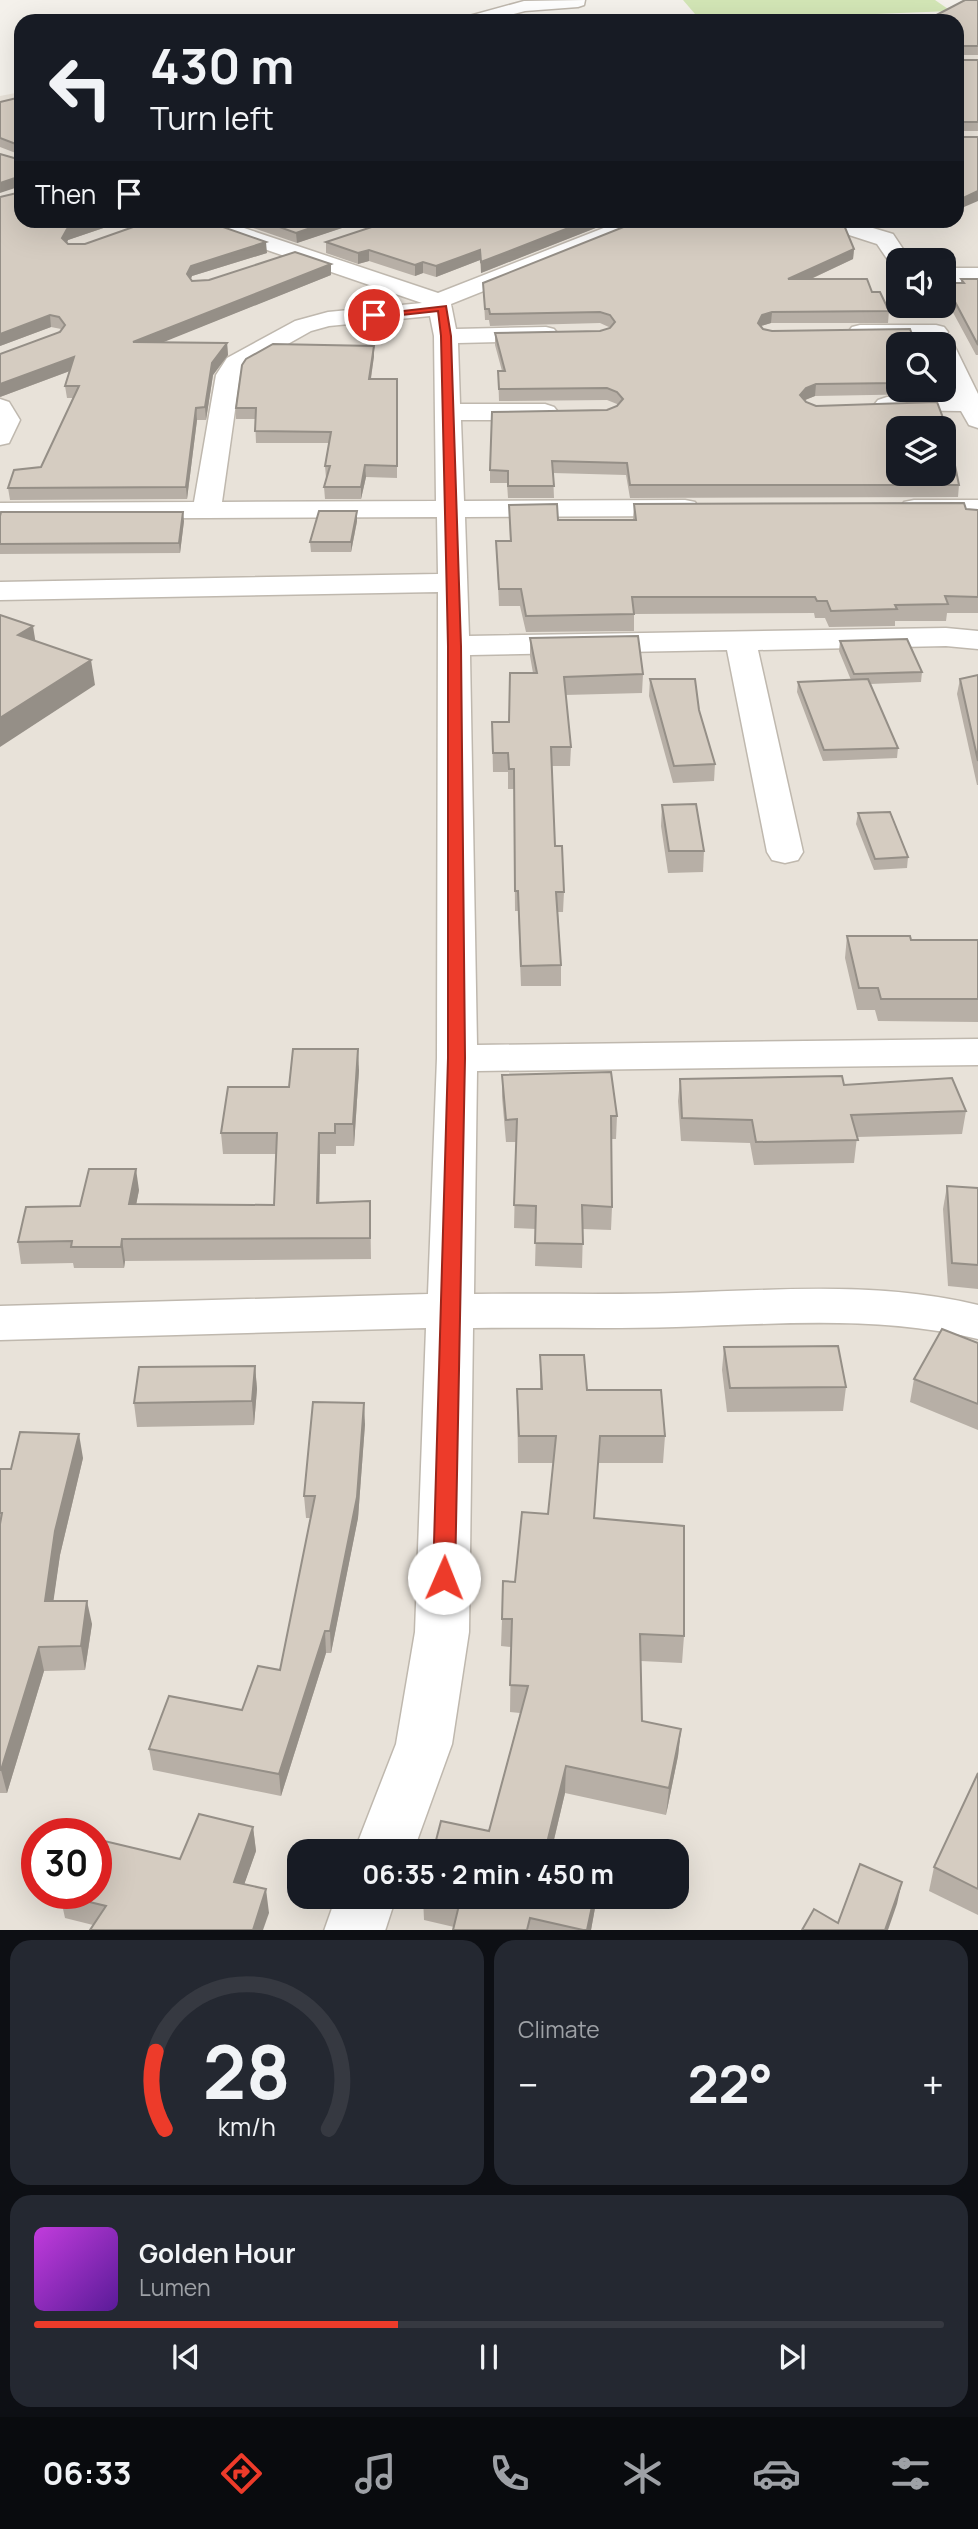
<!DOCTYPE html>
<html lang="en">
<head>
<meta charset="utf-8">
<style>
  body { margin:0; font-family:Manrope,sans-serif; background:#242831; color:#f1f3f6; height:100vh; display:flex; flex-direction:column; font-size:26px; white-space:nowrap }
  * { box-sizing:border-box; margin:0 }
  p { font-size:23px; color:#9ea1a6 }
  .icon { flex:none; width:38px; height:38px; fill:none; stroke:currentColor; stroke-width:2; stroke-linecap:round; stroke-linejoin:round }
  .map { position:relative; height:1930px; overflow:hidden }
  .details { display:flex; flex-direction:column; gap:10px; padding:10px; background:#0d0f14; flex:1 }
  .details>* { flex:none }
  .banner { position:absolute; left:14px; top:14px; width:950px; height:214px; border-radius:21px; box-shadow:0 7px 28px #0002; background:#171b24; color:#f1f3f6; overflow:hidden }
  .controls { position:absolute; left:886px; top:248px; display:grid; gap:14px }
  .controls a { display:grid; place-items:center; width:70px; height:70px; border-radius:14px; background:#171b24; box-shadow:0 7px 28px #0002; font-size:35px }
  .speed { position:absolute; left:21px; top:1818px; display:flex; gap:14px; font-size:35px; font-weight:700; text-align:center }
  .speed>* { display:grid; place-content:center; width:91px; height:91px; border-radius:50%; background:#171b24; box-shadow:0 7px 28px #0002; line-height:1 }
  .speed .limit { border:10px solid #d22; background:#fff; color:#111 }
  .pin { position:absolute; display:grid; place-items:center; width:60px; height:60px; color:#fff; margin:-30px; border:4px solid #fff; border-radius:50%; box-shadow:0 2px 7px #0007 }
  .me { position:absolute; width:77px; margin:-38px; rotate:1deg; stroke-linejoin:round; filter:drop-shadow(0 0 5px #0008) }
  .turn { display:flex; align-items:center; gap:24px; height:147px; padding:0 21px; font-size:32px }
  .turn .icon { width:91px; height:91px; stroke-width:2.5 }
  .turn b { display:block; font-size:49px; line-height:60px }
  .then { display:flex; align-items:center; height:66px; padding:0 21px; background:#0003; gap:14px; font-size:26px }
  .big { font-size:52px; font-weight:700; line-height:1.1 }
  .details .widget { flex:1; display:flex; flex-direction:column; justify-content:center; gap:10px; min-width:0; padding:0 24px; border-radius:21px; background:#242831 }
  .details .dial { align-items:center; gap:0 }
  .dial svg { height:182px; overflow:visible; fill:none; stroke:#363941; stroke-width:7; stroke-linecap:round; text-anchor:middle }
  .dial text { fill:#f1f3f6; stroke:none }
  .song { display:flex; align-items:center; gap:21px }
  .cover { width:84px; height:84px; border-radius:10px; background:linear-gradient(135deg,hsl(290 70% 55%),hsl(270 70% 35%)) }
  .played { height:7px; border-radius:4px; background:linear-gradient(90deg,#ed3b2a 40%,#363941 40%) }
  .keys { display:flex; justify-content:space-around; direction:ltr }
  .heat { display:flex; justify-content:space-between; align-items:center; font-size:38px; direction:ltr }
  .details .tiles { flex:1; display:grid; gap:10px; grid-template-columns:1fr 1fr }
  .widget:last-child { grid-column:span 2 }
  .trip { position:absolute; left:287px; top:1839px; width:402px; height:70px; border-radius:21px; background:#171b24; box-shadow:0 7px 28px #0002; font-weight:700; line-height:70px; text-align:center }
  .tabs { display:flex; height:112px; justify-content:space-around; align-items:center; background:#090b0e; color:#9ea1a6 }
  .tabs .icon { width:49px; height:49px }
  .tabs .on { color:#ed3b2a }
  .tabs b { font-size:32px; color:#f1f3f6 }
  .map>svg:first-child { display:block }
  .residential { fill:#e8e2d9; fill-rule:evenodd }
  .green { fill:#d3e6b6 }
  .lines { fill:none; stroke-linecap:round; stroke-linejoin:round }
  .minor-casing { stroke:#bfb8ae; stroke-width:3 }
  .minor { fill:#fff; fill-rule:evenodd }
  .wall { fill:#b7afa6 }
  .shaded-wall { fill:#958f87 }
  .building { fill:#d5ccc1; stroke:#958f87; stroke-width:2; fill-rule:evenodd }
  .route { fill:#ed3b2a; stroke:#9a261b; stroke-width:2 }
</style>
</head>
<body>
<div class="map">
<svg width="978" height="1931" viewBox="0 0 978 1931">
  <rect width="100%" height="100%" fill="#f4f1eb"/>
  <!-- residential -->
  <path class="residential" d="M957,49L978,50V1930L0,1931V96L21,92V220H957ZM898,261H943V306H898ZM898,345H943V390H898ZM898,429H943V474H898ZM37,1834H96V1894H37ZM299,1852H677V1897H299Z"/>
  <!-- green -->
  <polygon class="green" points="683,0 935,0 951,11 701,21"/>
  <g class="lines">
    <!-- minor casing -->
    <g class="minor-casing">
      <g id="minor">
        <polygon points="585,0 584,5 578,7 525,11 487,21 460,21 462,18 524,1"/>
        <path d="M188,220H220L438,293L624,220H654L651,224L451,304L456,329L546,327L554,329L558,334L554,339L546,341L458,343L460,404H545L554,407L558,412L554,417L545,420H461L464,501L685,500L695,502L699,508L695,514L685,516L465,517L469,636L946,628L978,631V649L946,646L758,650L803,852L798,860L785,863L772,860L767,852L727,650L470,655L477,1045L978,1039V1065L477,1071L474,1294C541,1293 609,1295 676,1293C779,1290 877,1281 978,1305V1339C877,1315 779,1324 676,1327C609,1329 541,1327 473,1328L469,1632L452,1744L413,1852H354L396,1744L415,1632L426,1328L0,1340V1306L428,1294L437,1058L438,592L0,600V582L438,574L437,517L0,519V503L194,502L216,375L227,358L295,321L328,312L422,303L191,224ZM430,316L434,336L436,501L222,502L240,375L245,368L311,331L329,326Z"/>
        <polygon points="812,220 846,220 893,234 911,261 898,261 898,267 892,266 877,244 815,224"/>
        <rect x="943" y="268" width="35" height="14"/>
        <polygon points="860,325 936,325 944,327 948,332 944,337 936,339 852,337 848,332 852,327"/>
        <polygon points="943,340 951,342 955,347 978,394 978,428 969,425 961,411 878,410 874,405 878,400 887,397 954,396 943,373 943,345 933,345"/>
        <polygon points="0,399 9,402 20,420 9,443 0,445"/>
        <polygon points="914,500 978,500 978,516 904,514 900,508 904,502"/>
        <polygon points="336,1897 396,1897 385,1931 324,1931"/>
      </g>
    </g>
    <!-- minor -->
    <use href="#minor" class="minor"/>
  </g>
  <!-- wall -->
  <g class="wall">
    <polygon points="978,0 978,55 957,55 957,21"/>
    <rect x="957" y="60" width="21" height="71"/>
    <polygon points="21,97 21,155 0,147 0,102"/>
    <polygon points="0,197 21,220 127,220 68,240 67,243 68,244 267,253 192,276 191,279 192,281 209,280 331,264 331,275 162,342 227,343 228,355 213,375 206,420 197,420 187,499 10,500 8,488 41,467 73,398 67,398 65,386 70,371 0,397 61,329 51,327 0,346"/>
    <polygon points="230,220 366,220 297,243"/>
    <polygon points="393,220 616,220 481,273 480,260 436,277 423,273 415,276 369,261 358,264 326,253 326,242"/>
    <polygon points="903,220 936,220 919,228 905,224"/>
    <polygon points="854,249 853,259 811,279 872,292 889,311 888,323 771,323 761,326 763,329 772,331 898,345 898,390 929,390 928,394 815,396 805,400 806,402 959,485 958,497 630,498 626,475 553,473 554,498 508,498 507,483 490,483 490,470 607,410 618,405 617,404 607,400 499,401 498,371 502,371 495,345 495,333 600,331 611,328 600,323 490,326 489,320 485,320 483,283"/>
    <polygon points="961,279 978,279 978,355 976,355 943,294 945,283 961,283"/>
    <polygon points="374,346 374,356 371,379 397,379 397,478 366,477 361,499 325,499 324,487 327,478 326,478 325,466 329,443 256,443 255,419 236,419 236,408"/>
    <polygon points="634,504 978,510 978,613 947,613 946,621 895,621 895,626 829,627 825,618 815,618 814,613 634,614 634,631 526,632 520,606 499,606 496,541 510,541 509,505 558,520 633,520"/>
    <polygon points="357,511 357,521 351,552 311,552 310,542"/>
    <polygon points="0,516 184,521 180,553 0,554"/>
    <polygon points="530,638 643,674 642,693 565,695 571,747 570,766 552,766 555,846 564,892 563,912 558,912 561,965 561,986 521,986 518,911 515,911 514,789 508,789 508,772 493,772 492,722 509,722 533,673 530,656"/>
    <polygon points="840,641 922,672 921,682 870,684 898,748 897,758 823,761 797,692 798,682 851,680 839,651"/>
    <polygon points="978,675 978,785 977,785 957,694 960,679"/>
    <polygon points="650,679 699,710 715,764 714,781 673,783 649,696"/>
    <polygon points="662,805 704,851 703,872 668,873 661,826"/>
    <polygon points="858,813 908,857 907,868 874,870 856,824"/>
    <polygon points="847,936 911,940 978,940 978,1022 878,1021 875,1010 857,1010 845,958"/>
    <polygon points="359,1070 354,1146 336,1146 336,1154 320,1154 319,1203 370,1201 371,1259 125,1261 124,1268 74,1268 73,1263 21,1264 18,1242 80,1206 139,1190 136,1204 274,1205 276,1154 223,1154 221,1133"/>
    <polygon points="502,1075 617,1116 616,1139 611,1139 612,1207 611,1230 583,1229 582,1268 535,1266 536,1229 514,1228 516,1142 506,1142 502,1097"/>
    <polygon points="680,1079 844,1085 966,1111 962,1134 857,1137 854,1163 754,1165 750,1143 681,1141 678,1101"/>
    <polygon points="947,1186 978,1188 978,1289 948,1286 943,1209"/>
    <polygon points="978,1343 978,1430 910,1402 914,1379"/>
    <polygon points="724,1347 846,1387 843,1411 727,1412 722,1370"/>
    <polygon points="540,1355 587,1390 665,1436 663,1463 598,1463 594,1518 684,1636 682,1663 641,1661 642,1721 681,1729 678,1756 666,1815 565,1793 553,1844 489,1831 520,1713 510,1712 511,1647 501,1646 502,1619 515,1582 548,1514 553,1463 518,1463 517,1389 540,1389"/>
    <polygon points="255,1366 257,1389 254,1425 137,1427 134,1403"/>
    <polygon points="365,1424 358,1518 331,1653 326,1653 281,1796 153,1770 149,1749 242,1710 280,1670 311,1518 306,1518 304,1496"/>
    <polygon points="83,1458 60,1555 53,1601 92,1624 85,1670 44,1671 7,1793 0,1793 0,1469 11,1469"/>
    <polygon points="978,1773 978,1915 929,1891 934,1867"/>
    <polygon points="253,1827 256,1851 244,1884 269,1913 93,1925 65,1918 60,1895 180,1859"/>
    <polygon points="423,1897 597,1897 591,1930 453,1930 454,1927 424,1920"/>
  </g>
  <!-- shaded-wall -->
  <g class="shaded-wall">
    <polygon points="21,176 21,186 0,193 0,183"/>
    <polygon points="978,191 978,201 957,210 957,201"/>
    <polygon points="93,220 127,220 68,240 64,248 62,238 67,229"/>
    <polygon points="334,220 366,220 297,243 296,233"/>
    <polygon points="589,220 616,220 481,273 481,262"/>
    <polygon points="920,220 936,220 919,228"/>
    <polygon points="266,242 267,253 192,276 188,285 187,274 191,266"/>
    <polygon points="854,249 853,259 787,290 788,279"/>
    <polygon points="369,250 369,261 358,264 358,253"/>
    <polygon points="480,250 480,260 436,277 436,266"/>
    <polygon points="423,262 423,273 415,276 415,265"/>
    <polygon points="331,264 331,275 134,354 133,342"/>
    <polygon points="772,312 771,323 761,326 758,323 762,315"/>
    <polygon points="50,315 51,327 0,346 0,334"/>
    <polygon points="227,343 228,355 213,375 206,420 205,407 212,363"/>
    <polygon points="374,346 374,356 369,390 369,379"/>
    <polygon points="74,357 75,369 0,397 0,384"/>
    <polygon points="816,384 815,396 805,400 799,407 800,395 806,388"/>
    <polygon points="196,408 197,420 187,499 186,487"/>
    <polygon points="365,465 366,477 361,499 361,487"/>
    <polygon points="357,511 357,521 351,552 351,542"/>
    <polygon points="183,512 184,521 180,553 179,543"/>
    <polygon points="33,626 37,651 18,635"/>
    <polygon points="91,660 95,685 0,747 0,718"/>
    <polygon points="358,1049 359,1070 354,1146 353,1124"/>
    <polygon points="319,1133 320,1154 319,1224 317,1203"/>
    <polygon points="136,1169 139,1190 132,1226 129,1204"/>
    <polygon points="122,1239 125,1261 124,1268 121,1247"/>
    <polygon points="255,1366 257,1389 254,1425 252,1401"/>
    <polygon points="364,1403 365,1424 358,1518 331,1653 330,1631"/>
    <polygon points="79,1434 83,1458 60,1555 50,1625 45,1601 55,1531"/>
    <polygon points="87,1601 92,1624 85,1670 81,1646"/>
    <polygon points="325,1631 326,1653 281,1796 279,1774"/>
    <polygon points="39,1647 44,1671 7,1793 1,1770"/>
    <polygon points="681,1729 678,1756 666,1815 669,1788"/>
    <polygon points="566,1766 565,1793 551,1852 547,1843"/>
    <polygon points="253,1827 256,1851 237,1905 234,1882"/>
    <polygon points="902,1882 897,1904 888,1930 885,1930"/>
    <polygon points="266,1889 269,1913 263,1930 253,1930"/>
    <polygon points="594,1897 597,1897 591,1930 587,1930"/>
  </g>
  <!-- building -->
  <g class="building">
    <polygon points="965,0 978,0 978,46 957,46 957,21 925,21"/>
    <rect x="957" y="60" width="21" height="62"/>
    <polygon points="21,97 21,146 0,138 0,102"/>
    <polygon points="957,137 978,137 978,191 957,201"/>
    <polygon points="0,154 21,160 21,176 0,183"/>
    <polygon points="21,192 21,220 93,220 67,229 62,238 68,244 85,244 153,220 203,220 266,242 191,266 187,274 192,281 209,280 295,252 331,264 133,342 227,343 212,363 205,407 196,408 186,487 8,488 14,470 41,467 79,386 65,386 74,357 0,384 0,354 60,332 65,325 59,317 50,315 0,334 0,197"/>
    <polygon points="260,220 334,220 296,233"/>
    <polygon points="393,220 589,220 481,262 480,250 436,266 423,262 415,265 369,250 358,253 326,242"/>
    <path d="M641,220H829L844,225L854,249L788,279H867L872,292H880L889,311L772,312L762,315L758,323L763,329L772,331L910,329L916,345H898V383L816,384L806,388L800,395L806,402L816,406L937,402L948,431L959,485H630L627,463L552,461L554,486H508V471L490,470L492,412L607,410L617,406L623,399L617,392L607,388L499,389L498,371H505L495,333L600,331L610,328L615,322L610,315L600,312L490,314L489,309H485L483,283ZM898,429H943V474H898Z"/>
    <polygon points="961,279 978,279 978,345 945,283 964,283"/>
    <polygon points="273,344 374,346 369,379 397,379 397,466 365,465 361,487 324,487 330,466 325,466 331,432 255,431 256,408 236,408 242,365 246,359"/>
    <polygon points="964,503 966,509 978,510 978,597 945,596 948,604 895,605 897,609 831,611 827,601 817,601 815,597 632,597 634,614 526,616 521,589 499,589 496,541 511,541 509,505 557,504 558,520 636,520 634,504"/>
    <polygon points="319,511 357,511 351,542 310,542"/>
    <polygon points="1,512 183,512 179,543 0,544 0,516"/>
    <polygon points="0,615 33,626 18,635 91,660 0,718"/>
    <polygon points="638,636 643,674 564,677 571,747 551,747 555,846 562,846 564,892 556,892 561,965 521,966 518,891 515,891 514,769 509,769 508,753 493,753 492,722 509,722 510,673 537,673 530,638"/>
    <polygon points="907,639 922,672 854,674 840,641"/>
    <polygon points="978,675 978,761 960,679"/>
    <polygon points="650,679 695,679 699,710 715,764 674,766"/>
    <polygon points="868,679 898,748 824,750 798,682"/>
    <polygon points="696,804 704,851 669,851 662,805"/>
    <polygon points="890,812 908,857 875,859 858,813"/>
    <polygon points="847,936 910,936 911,940 978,940 978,999 881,999 878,988 859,988"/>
    <polygon points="293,1049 358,1049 353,1124 335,1124 335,1133 319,1133 317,1203 370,1201 370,1238 122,1239 121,1247 71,1247 72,1241 18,1242 26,1207 80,1206 89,1169 136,1169 129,1204 274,1205 277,1133 221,1133 228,1087 289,1087"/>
    <polygon points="611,1072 617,1116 611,1116 612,1207 582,1205 583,1244 535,1243 536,1206 514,1205 517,1119 506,1120 502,1075"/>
    <polygon points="842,1076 844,1085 952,1078 966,1111 851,1115 858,1140 756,1142 752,1120 682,1118 680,1079"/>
    <polygon points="947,1186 978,1188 978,1265 952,1263"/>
    <polygon points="942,1329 978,1343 978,1404 914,1379"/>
    <polygon points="838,1346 846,1387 730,1388 724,1347"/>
    <polygon points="540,1355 584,1355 587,1390 661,1390 665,1436 600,1436 594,1518 684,1526 684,1636 640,1634 642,1721 681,1729 669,1788 566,1766 547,1843 590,1852 433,1852 441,1821 489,1831 528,1686 510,1685 512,1619 502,1619 503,1581 515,1582 522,1512 548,1514 556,1436 519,1436 517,1389 542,1389"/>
    <polygon points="255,1366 252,1401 134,1403 139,1367"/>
    <polygon points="313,1402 364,1403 357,1497 330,1631 325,1631 279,1774 149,1749 169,1696 242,1710 258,1666 280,1670 315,1496 304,1496"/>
    <polygon points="20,1432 79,1434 55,1531 45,1601 87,1601 81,1646 39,1647 1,1770 0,1770 0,1524 2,1513 0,1513 0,1469 11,1469"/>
    <polygon points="978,1773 978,1889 934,1867"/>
    <polygon points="199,1814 253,1827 234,1882 266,1889 253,1930 90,1930 106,1906 60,1895 61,1894 96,1894 96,1839 180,1859"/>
    <polygon points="860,1864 902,1882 885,1930 802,1930 814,1909 838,1923"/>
    <polygon points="439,1897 594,1897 587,1930 583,1930 530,1918 527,1930 453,1930 460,1901"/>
  </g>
  <!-- route -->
  <polygon class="route" points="446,306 451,336 461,646 465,1058 455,1578 451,1585 444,1588 436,1585 433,1578 448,1058 448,646 441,336 438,311 374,318 369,315"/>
</svg>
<div class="controls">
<a><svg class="icon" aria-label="sound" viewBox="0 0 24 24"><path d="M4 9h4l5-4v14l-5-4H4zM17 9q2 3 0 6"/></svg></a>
<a><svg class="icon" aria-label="search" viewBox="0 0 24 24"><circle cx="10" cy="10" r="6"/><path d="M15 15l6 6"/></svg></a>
<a><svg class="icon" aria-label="layers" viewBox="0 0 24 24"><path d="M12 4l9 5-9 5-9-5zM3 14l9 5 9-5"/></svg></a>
</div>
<div class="speed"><div class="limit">30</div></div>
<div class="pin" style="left:374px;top:315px;background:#d93025"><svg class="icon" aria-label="arrive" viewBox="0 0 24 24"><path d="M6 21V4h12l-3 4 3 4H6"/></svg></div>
<svg class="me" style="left:444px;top:1578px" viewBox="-20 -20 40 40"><circle r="19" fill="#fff"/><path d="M0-13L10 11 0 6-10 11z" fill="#ed3b2a"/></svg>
<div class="trip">06:35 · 2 min · 450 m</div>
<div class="banner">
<div class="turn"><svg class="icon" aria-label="left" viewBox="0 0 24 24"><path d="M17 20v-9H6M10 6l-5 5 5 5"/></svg><div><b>430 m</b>Turn left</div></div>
<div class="then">Then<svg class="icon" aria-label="arrive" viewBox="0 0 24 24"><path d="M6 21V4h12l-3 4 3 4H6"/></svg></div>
</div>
</div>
<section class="details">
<div class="tiles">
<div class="widget dial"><svg viewBox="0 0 100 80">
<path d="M14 69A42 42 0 1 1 86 69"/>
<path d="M14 69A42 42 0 0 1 10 35" stroke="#ed3b2a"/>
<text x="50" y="56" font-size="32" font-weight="700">28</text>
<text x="50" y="72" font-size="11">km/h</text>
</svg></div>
<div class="widget"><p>Climate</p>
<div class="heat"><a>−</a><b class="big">22°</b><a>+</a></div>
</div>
<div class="widget">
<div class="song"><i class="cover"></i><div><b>Golden Hour</b><p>Lumen</p></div></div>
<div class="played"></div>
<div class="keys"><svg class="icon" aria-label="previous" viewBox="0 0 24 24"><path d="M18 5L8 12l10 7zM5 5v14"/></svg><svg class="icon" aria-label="pause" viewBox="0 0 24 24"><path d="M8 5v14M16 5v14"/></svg><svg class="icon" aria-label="next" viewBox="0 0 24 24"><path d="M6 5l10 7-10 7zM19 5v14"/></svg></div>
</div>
</div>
</section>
<nav class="tabs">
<b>06:33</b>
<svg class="icon on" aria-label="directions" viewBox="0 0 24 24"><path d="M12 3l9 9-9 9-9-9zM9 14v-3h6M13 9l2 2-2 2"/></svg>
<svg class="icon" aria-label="music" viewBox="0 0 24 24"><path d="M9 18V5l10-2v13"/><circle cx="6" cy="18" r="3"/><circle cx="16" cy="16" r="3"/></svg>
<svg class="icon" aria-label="phone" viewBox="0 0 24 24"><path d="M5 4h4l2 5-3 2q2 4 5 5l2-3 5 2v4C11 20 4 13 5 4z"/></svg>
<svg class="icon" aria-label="climate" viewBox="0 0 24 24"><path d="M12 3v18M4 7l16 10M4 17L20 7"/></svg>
<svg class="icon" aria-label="car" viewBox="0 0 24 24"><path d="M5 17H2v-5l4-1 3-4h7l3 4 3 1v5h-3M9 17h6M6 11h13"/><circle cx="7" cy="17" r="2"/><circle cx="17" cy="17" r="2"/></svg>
<svg class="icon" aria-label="filters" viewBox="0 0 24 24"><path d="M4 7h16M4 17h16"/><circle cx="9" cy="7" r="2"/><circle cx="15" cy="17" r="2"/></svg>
</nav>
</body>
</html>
